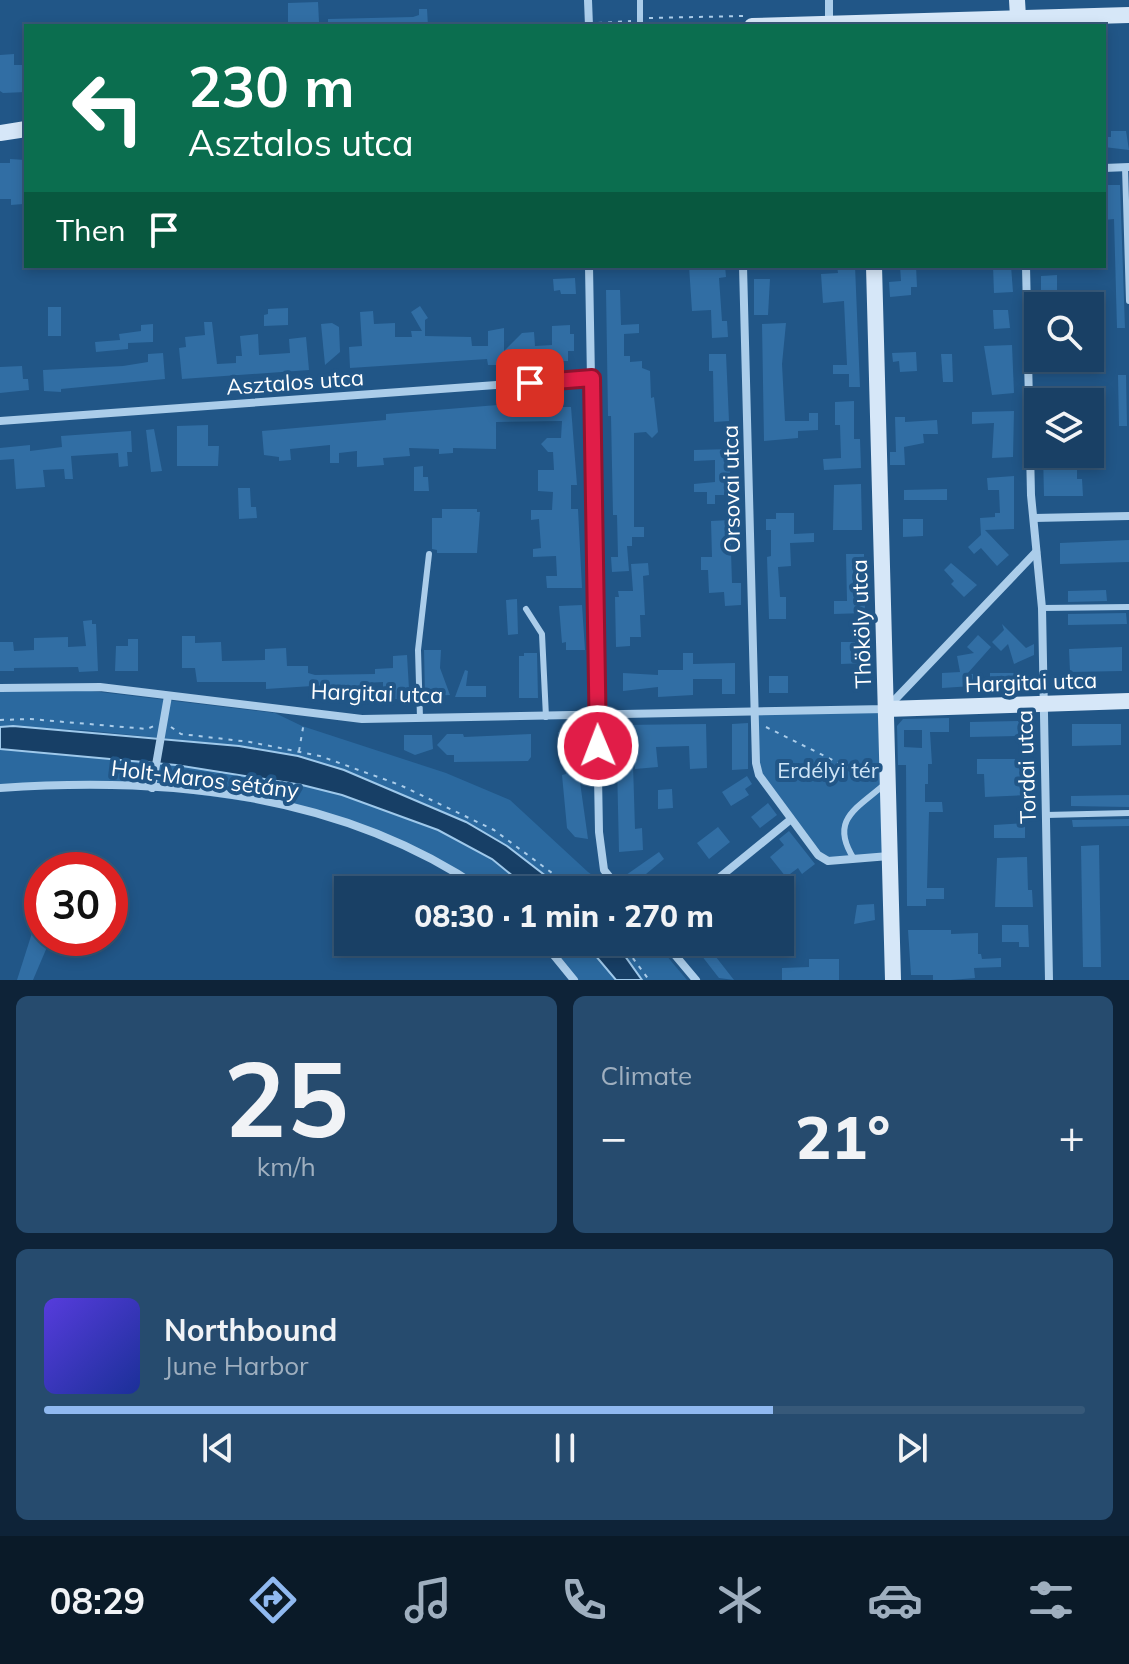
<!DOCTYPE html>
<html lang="en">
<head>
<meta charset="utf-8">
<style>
  body { margin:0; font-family:Mulish,sans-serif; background:#264b6e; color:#f1f3f6; height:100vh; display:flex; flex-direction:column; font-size:30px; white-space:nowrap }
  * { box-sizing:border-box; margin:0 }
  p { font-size:26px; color:#9fafbf }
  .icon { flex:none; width:44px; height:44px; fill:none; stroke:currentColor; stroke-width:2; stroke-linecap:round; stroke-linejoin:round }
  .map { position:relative; height:980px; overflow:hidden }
  .side { display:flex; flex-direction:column; gap:16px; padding:16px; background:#0e2338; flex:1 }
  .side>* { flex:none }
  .hud { position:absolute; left:24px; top:24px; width:1082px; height:244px; border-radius:0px; box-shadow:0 4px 12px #0003,0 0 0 2px #375979; background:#0b6e4f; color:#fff; overflow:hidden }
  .fabs { position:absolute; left:1024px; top:292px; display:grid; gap:16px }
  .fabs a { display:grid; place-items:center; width:80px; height:80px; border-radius:0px; background:#194065; box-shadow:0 4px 12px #0003,0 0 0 2px #375979; font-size:40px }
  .speed { position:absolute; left:24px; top:852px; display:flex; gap:16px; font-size:40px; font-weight:700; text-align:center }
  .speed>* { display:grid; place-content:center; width:104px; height:104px; border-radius:50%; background:#194065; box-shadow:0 4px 12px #0003,0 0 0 2px #375979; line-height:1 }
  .speed .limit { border:12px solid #d22; background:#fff; color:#111 }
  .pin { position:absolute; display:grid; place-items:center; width:68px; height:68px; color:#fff; margin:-34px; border-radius:16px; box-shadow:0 4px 12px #0006 }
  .me { position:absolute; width:88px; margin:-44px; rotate:359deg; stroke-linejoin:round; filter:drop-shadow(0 0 6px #0008) }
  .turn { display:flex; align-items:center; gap:28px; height:168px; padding:0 32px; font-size:36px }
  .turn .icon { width:104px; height:104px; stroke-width:2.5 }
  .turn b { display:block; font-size:56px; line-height:68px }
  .then { display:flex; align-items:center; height:76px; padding:0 32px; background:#0003; gap:16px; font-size:30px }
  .big { font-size:60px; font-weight:800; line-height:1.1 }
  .side .card { flex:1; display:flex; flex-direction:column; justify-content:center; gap:12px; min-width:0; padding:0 28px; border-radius:12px; background:#264b6e }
  .side .dial { align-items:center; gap:0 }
  .dial b { font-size:104px; line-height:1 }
  .song { display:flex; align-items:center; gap:24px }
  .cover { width:96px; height:96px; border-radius:12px; background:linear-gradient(135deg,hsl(250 70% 55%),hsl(230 70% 35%)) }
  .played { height:8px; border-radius:4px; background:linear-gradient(90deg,#90b9f0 70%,#375979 70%) }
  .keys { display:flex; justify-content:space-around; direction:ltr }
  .heat { display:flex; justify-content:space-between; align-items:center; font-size:44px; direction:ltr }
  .side .tiles { flex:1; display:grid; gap:16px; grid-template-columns:1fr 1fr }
  .card:last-child { grid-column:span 2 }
  .trip { position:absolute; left:334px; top:876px; width:460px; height:80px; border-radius:0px; background:#194065; box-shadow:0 4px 12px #0003,0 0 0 2px #375979; font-weight:800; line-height:80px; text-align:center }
  .tabs { display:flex; height:128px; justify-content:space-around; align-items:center; background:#0a1a28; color:#9fafbf }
  .tabs .icon { width:56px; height:56px }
  .tabs .selected { color:#90b9f0 }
  .tabs b { font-size:36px; color:#f1f3f6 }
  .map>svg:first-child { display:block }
  .green { fill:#2b699f }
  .water { fill:#173f66; stroke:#9fc9eb; stroke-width:2 }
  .building { fill:#316ea4; fill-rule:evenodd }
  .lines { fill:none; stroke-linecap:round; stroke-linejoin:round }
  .path { stroke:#abcdea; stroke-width:2; stroke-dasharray:4 6; stroke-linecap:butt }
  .lane { stroke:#abcdea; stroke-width:6 }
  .street { stroke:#abcdea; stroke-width:8 }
  .secondary { stroke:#d6e7f8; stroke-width:16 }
  .route-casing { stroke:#92132f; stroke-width:20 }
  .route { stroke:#e11d48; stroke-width:14 }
  .labels { text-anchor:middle; stroke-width:8; stroke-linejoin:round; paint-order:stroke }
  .street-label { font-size:22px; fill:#fff; stroke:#215687 }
  .park-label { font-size:22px; fill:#cfe5f7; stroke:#215687 }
</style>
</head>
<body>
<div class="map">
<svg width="1129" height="980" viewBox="0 0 1129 980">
  <rect width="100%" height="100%" fill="#215687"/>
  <!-- green -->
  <g class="green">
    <polygon points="0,690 83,690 275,713 302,726 446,773 510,800 588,872 613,890 564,890 507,846 466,822 298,756 239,746 83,730 0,727"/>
    <polygon points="886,709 890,856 828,861 818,855 759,775 754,711"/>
    <path d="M0,749C153,759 363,772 492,860C505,869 517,880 530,890H483L444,864L320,812L152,788H0Z"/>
    <polygon points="543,942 584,942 616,980 574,980"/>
    <polygon points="615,942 655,942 687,980 642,980"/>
  </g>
  <!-- water -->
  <g class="water">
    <polygon points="13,726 239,746 298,756 344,770 466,822 507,846 564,890 530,890 492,859 438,830 342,795 302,785 176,765 0,749 0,727"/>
    <polygon points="584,942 615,942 642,980 616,980"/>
  </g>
  <!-- building -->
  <g class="building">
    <polygon points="318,2 319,22 288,22 288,3"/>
    <polygon points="419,9 427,9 428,26 328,26 328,19 413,17 419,15"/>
    <polygon points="14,54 14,65 26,65 26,92 3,93 0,91 0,55"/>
    <polygon points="1111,131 1126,131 1129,150 1104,147 1104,137 1111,137"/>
    <polygon points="10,159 26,160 26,178 22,178 23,204 11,205 11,199 0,199 0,163 10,163"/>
    <polygon points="1104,185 1120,185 1125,328 1117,328 1114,219 1104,220"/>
    <polygon points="689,266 725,266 726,277 719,278 722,321 727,321 728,337 712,338 711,310 692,311"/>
    <polygon points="837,266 855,266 860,387 849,387 849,374 833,374 833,365 847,365 844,301 823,303 821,274 838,273"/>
    <polygon points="900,266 916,266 917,287 911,287 911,295 890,297 889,282 901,281"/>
    <polygon points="993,266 1011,266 1013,292 994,293"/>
    <polygon points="1057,275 1057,300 1041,300 1041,276"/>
    <polygon points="575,278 576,294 561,294 560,290 554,291 553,279"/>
    <polygon points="754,279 770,279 768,315 754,315"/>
    <polygon points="606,290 620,290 621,325 639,324 639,333 624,334 624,356 630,356 630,362 642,361 642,368 650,371 651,398 654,397 658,432 652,438 646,432 634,433 634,527 644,527 644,537 632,537 632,546 627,546 629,571 612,572 611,557 618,557 617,515 613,515 611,416 608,416"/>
    <polygon points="420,306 428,318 425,320 425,336 471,337 472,346 488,346 488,331 504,328 504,351 522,333 534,332 535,346 552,345 552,326 570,325 570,334 574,334 574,351 568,351 568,361 497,361 498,365 488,365 487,359 350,368 349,347 362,346 360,312 373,311 374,324 395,323 395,337 412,337 411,331 422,331 411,312"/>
    <rect x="48" y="307" width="13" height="29"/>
    <polygon points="288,308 288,325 264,326 264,315 268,314 268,309"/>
    <polygon points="993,310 1008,310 1010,328 994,329"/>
    <polygon points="204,322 212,322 217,364 236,363 236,356 242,356 240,336 258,334 259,355 290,353 289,339 306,337 309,370 182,379 179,348 186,347 185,337 205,335"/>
    <polygon points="332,323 339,327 340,352 325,365 321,324"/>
    <polygon points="786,323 782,364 785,421 809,421 809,413 818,413 818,430 798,431 798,438 764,441 762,324"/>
    <polygon points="153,324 153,342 128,343 128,349 96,352 95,342 120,340 119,334 141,331 141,325"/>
    <polygon points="1012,345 1014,393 992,395 984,346"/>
    <polygon points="916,352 917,371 900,372 899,361 893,362 892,353"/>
    <polygon points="163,353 165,379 61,389 61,392 44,391 43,370 123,366 148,362 148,354"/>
    <polygon points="709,354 726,354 729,421 714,422 713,371 709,371"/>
    <polygon points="941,354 952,354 953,382 943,382"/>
    <polygon points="1042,361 1069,361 1069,372 1042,373"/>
    <polygon points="22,366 23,379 28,379 29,390 0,393 0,367"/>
    <polygon points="1118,375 1126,375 1127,426 1119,426"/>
    <polygon points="1073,388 1073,401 1043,402 1043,389"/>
    <polygon points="854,401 854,439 860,439 861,468 824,470 823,459 841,458 840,425 835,425 835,402"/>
    <polygon points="524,403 524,407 571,407 577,485 571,485 571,509 578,509 582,588 547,588 546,576 557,576 556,556 533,557 533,549 541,548 539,519 531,520 531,510 552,510 553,492 538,491 538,470 554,470 553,452 548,452 541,444 547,438 561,438 562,421 496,422 496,449 453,448 453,453 439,454 439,449 409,448 410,456 383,458 384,465 357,467 357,451 339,453 339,463 330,463 330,445 290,449 291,460 279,461 279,457 264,455 262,431 386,420 386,414"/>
    <polygon points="1014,411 1013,457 992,458 994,423 972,424 972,412"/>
    <polygon points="895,417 905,417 905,422 937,420 938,434 923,434 924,443 904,447 905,465 890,465 890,452 896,452"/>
    <polygon points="208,425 208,446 219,446 218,466 177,466 177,426"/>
    <polygon points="154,429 162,471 151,472 146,430"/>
    <polygon points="131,431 132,452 127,452 128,466 119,467 118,453 71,456 73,479 65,479 64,469 43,470 45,487 16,489 14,459 0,460 0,448 30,445 30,451 62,447 61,436"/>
    <polygon points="732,449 728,495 715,495 715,504 707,504 707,492 694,492 694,484 715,482 715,460 694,461 694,450"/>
    <polygon points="1043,454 1077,456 1077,479 1082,479 1083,496 1044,496"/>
    <polygon points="423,466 423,477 428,477 429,491 414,491 414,467"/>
    <polygon points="1014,476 1014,529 985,530 1009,555 997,566 981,548 974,554 968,547 981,535 980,518 995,517 995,513 1000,513 999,490 988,490 987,478"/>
    <polygon points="861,484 862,530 833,530 834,485"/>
    <polygon points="238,488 250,488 251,507 256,507 257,518 239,519"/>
    <polygon points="947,489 947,500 904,500 904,490"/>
    <polygon points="442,509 477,509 477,512 480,512 477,553 437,553 437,550 432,549 432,518 442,518"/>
    <polygon points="776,513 794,513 794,534 814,533 814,542 790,543 791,566 778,567 780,597 786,597 786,619 769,619 767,557 771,556 771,530 766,530 766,519 776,519"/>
    <polygon points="903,519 923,519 923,536 903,537"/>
    <polygon points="730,520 732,583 741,583 741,605 725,606 724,592 709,593 708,570 701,570 701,557 712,557 711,521"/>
    <polygon points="1129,540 1129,562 1060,564 1060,543"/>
    <polygon points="846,554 864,554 865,613 834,614 834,601 847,601"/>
    <polygon points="648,563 649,575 643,576 645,615 640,615 641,637 630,637 630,646 616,647 615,597 619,597 618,591 633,591 631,564"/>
    <polygon points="951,563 977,585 964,597 951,584 954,581 944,570"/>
    <polygon points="1106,590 1107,601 1068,602 1068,591"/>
    <polygon points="517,599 518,634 508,635 506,600"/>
    <polygon points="582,605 585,650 566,650 566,642 562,643 559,606"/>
    <polygon points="1126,613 1127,624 1068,625 1068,614"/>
    <polygon points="92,620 92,624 96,624 98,671 79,672 78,667 14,668 14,671 0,671 0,642 13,642 14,651 34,650 34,638 68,637 68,647 86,646 83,621"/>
    <polygon points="1002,624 1026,648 1034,644 1034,655 1014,664 1008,644 1001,651 992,642 1004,630"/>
    <polygon points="978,635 991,647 967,674 973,674 973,686 942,688 942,673 960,672 957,656 974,653 967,647"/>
    <polygon points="182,636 195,636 195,643 221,642 222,661 265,660 265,649 286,648 287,666 308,666 308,673 315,675 375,674 375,669 393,668 393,656 407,655 409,689 398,689 398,699 383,699 383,682 364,683 365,698 351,699 329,698 328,685 266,689 266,682 197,682 195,668 182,668"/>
    <polygon points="128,639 138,639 138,671 115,671 116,646 128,646"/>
    <polygon points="841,642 865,642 865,663 841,664"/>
    <polygon points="1122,647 1122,671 1070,672 1069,649"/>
    <polygon points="424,650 441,650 440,668 450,695 425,696"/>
    <polygon points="524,653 537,653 538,698 519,698 519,656 524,656"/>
    <polygon points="683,653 693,653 693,664 735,663 735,694 722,694 722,679 693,679 693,695 658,697 658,687 623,691 623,673 658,675 658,670 683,670"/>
    <polygon points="465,670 468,671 466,686 486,686 486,697 455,697"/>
    <rect x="990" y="673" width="38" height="14"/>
    <rect x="769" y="676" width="19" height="17"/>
    <path d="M949,718V732H930L932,764H928V784H925V802H942L943,812H929L927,888H944V899H926V906H907L906,765H898L897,726L903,719ZM904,730H922V748L904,747Z"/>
    <polygon points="1022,721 1023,736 970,737 970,722"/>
    <polygon points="748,723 748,769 732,770 732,724"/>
    <polygon points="706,724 707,768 690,769 689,746 656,747 658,767 635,769 633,743 620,744 620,725"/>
    <polygon points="1072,724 1121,724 1121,745 1072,746"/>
    <polygon points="558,732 583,732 583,749 578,749 578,768 588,839 575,837 567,828 562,775 566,774 565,768 568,768 568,748 561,748"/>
    <polygon points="447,734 463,734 464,737 531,734 531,757 528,761 454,762 454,755 447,755 437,745"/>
    <polygon points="404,735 432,735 433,749 415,755 404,750"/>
    <polygon points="977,759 1021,759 1022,785 1025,785 1026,795 985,797 984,774 977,774"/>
    <polygon points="617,764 633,764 635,829 642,828 643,850 619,852"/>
    <polygon points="747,776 752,784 745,789 749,795 731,806 722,792"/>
    <polygon points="672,789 673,808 658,809 658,790"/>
    <polygon points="1129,795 1129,807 1071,806 1071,796"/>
    <polygon points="768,803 777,815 760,828 751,817"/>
    <polygon points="1129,819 1129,826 1073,827 1072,820"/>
    <polygon points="1025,823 1025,838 994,838 994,825"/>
    <polygon points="718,827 730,842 709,859 697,843"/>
    <polygon points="789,831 815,864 802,874 798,868 786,877 770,857 784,845 779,839"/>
    <polygon points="1099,845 1101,967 1083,967 1081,846"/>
    <polygon points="659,852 664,859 634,884 626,875"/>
    <polygon points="1027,857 1028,890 1032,890 1033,907 995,907 997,858"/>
    <polygon points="874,904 875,920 854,924 857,905"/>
    <polygon points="1002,925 1028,925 1029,947 1019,947 1019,942 1002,942"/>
    <polygon points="908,930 951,930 951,934 978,933 978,954 981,954 982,959 1001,958 1001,967 974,968 975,978 951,980 933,980 933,975 911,975"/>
    <polygon points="32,933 50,940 33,980 17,980"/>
    <polygon points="691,942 740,944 740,956 716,957 734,980 719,978"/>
    <polygon points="809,959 839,959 839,980 782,980 782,968 809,967"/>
  </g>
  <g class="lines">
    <!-- path -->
    <g class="path">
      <polyline points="649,18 743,16"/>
      <polyline points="598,23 631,21"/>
      <polyline points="570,26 579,25"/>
      <polyline points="0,720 30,719 147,729 154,726"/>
      <polyline points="171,727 181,734 250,742 320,756 400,785 494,830 575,890"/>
      <polyline points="766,727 875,781"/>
      <polyline points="299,751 304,722"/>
      <polyline points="597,890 604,882"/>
      <polyline points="621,942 649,980"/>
    </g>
    <!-- lane -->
    <g class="lane">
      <polyline points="640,0 640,26"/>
      <polyline points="1125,167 1129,301"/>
      <polyline points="1042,608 1129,607"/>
      <polyline points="526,609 542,634 546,717"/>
      <polyline points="420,718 418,650 429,554"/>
      <polyline points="1046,815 1129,813"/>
      <path d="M854,859C829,820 856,809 885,784"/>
    </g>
    <!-- street -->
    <g class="street">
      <polyline points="588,0 589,26"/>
      <polyline points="829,0 829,22"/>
      <polyline points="1104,168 1129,167"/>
      <polyline points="589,266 599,832 604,870 620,890"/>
      <polyline points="743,266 756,763 759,775 818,855 828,861 889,856"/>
      <polyline points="1026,266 1031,495 1042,608 1049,980"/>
      <polyline points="0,421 592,378"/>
      <polyline points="1034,518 1129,516"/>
      <polyline points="0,688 100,687 362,719 886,709 1036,552"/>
      <path d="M0,788C168,776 341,793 483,890"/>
      <polyline points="152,788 168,696"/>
      <polyline points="704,890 790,820"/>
      <polyline points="543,942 574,980"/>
      <polyline points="664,942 696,980"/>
    </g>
    <!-- secondary -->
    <g class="secondary">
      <polyline points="1017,0 1018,17"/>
      <polyline points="752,26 1129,15"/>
      <polyline points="0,133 26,129"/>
      <polyline points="874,266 893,980"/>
      <polyline points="886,709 1129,701"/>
    </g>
  </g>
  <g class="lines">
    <!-- route casing -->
    <g class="route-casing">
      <polyline id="route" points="530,383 592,378 598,746"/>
    </g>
    <!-- route -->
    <use href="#route" class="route"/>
  </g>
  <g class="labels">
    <!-- street labels -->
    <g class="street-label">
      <text transform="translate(295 382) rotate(-4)" y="8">Asztalos utca</text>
      <text transform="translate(731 489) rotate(-91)" y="8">Orsovai utca</text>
      <text transform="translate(861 624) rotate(-92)" y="8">Thököly utca</text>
      <text transform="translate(1031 682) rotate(-2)" y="8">Hargitai utca</text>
      <text transform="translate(377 693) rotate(2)" y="8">Hargitai utca</text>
      <text transform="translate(1026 767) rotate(-92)" y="8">Tordai utca</text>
      <text transform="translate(205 779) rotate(7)" y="8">Holt-Maros sétány</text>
    </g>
    <!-- park labels -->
    <g class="park-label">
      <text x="828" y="778">Erdélyi tér</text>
    </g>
  </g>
</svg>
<div class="fabs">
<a><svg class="icon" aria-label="search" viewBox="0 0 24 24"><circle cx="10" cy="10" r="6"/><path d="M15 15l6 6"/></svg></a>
<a><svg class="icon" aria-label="layers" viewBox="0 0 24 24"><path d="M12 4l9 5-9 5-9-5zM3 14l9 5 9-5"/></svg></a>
</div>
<div class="speed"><div class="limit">30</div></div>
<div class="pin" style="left:530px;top:383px;background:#d93025"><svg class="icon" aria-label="arrive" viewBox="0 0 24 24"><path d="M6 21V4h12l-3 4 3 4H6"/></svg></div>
<svg class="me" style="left:598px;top:746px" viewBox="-20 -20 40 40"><circle r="17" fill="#e11d48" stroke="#fff" stroke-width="3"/><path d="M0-11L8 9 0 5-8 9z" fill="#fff"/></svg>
<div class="trip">08:30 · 1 min · 270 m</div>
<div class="hud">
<div class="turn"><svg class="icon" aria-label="left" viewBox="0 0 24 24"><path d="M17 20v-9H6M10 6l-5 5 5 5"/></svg><div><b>230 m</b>Asztalos utca</div></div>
<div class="then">Then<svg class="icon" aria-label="arrive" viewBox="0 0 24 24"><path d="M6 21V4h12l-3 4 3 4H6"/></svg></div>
</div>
</div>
<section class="side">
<div class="tiles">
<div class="card dial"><b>25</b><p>km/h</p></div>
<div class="card"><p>Climate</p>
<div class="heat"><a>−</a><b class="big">21°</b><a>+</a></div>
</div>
<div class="card">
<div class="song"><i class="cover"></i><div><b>Northbound</b><p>June Harbor</p></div></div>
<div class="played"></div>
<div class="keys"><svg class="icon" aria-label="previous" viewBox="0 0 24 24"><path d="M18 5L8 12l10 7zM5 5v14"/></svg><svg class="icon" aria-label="pause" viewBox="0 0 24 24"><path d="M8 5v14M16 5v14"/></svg><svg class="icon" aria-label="next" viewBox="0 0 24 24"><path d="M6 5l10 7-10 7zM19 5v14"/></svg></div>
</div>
</div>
</section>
<nav class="tabs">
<b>08:29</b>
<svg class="icon selected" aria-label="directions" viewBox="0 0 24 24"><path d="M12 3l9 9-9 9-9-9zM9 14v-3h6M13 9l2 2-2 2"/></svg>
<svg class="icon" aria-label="music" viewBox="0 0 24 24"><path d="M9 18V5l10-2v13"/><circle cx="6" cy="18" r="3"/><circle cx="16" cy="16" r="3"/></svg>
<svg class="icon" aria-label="phone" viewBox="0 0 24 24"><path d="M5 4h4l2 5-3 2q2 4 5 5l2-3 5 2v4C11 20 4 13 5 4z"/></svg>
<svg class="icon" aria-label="climate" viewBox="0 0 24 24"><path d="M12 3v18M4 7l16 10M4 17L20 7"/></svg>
<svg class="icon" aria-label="car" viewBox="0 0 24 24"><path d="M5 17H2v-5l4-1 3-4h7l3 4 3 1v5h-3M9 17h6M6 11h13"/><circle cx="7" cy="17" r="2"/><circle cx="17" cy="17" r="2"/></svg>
<svg class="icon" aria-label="filters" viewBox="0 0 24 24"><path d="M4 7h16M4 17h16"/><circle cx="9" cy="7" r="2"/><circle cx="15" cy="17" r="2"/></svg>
</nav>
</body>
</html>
